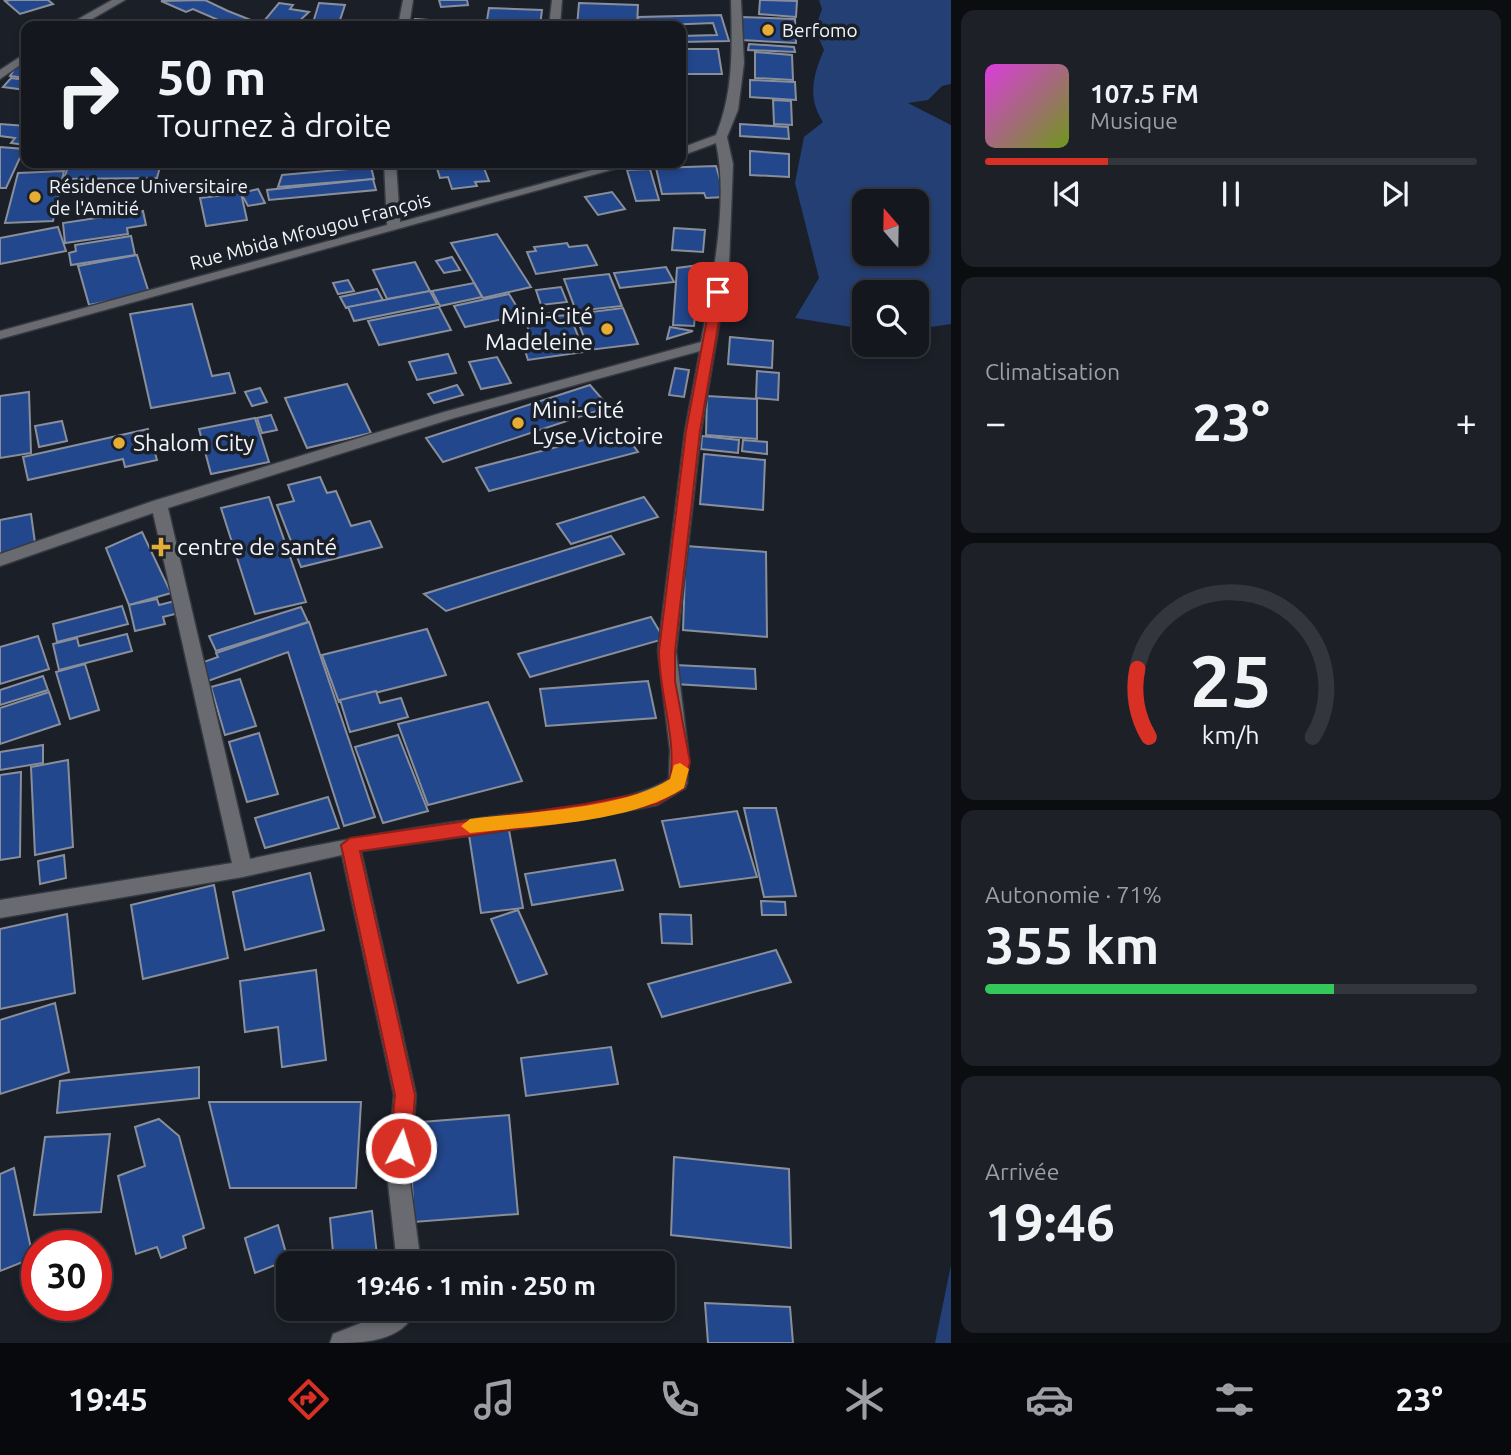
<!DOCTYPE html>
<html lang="fr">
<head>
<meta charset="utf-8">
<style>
  body { margin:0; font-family:Ubuntu,sans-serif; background:#1d2027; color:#f1f3f6; height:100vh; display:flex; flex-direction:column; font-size:26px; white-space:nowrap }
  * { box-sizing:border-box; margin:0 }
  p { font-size:23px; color:#9d9fa4 }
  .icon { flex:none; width:38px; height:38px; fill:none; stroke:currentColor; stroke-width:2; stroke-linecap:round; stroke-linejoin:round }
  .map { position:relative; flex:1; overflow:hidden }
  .sheet { display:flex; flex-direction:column; gap:10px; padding:10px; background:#0b0d10; width:560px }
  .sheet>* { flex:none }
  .top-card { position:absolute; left:21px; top:21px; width:665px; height:147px; border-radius:14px; box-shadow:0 4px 10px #0003,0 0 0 2px #33363c; background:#14171e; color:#f1f3f6; overflow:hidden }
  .needle { width:46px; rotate:340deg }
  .controls { position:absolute; left:852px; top:189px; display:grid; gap:14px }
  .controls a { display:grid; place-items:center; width:77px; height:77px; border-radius:14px; background:#14171e; box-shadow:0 4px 10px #0003,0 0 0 2px #33363c; font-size:35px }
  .speed { position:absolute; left:21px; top:1230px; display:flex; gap:14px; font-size:35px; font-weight:700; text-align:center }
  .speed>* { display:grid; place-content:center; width:91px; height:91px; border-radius:50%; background:#14171e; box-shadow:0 4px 10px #0003,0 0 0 2px #33363c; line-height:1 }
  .speed .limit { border:10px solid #d22; background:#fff; color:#111 }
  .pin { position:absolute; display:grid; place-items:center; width:60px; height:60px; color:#fff; margin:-30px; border-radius:14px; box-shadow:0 4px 10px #0006 }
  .me { position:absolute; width:77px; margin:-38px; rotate:5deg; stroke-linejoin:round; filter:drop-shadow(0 0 5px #0008) }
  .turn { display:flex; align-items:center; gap:24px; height:147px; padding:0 21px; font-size:32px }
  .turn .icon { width:91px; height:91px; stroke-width:2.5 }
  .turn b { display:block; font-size:49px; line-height:60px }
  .big { font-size:52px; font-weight:700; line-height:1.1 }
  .sheet .tile { flex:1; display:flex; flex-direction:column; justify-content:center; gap:10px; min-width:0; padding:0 24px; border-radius:14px; background:#1d2027 }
  .sheet .dial { align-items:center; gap:0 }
  .dial svg { height:182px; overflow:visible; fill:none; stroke:#33363c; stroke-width:7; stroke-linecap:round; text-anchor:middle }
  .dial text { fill:#f1f3f6; stroke:none }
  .song { display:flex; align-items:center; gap:21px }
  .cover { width:84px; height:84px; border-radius:10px; background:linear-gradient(135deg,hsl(300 70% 55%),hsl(80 70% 35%)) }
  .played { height:7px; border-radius:4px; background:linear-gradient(90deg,#d93025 25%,#33363c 25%) }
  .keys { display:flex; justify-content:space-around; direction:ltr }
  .heat { display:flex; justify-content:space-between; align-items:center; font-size:38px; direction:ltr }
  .charge { height:10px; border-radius:5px; background:linear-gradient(90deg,#34c759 71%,#33363c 0) }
  .trip { position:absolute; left:276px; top:1251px; width:399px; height:70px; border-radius:14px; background:#14171e; box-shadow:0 4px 10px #0003,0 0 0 2px #33363c; font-weight:700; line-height:70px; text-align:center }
  .menu { display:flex; height:112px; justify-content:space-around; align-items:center; background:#08090c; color:#9d9fa4 }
  .menu .icon { width:49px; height:49px }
  .menu .current { color:#d93025 }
  .menu b { font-size:32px; color:#f1f3f6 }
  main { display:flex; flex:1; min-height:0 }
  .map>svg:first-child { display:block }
  .green { fill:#243f73; fill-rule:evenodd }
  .building { fill:#23478d; stroke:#898f9a; stroke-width:2 }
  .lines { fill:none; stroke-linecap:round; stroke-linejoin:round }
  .minor-casing { stroke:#353941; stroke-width:3 }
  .minor { fill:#696b70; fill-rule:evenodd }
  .route { fill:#d93025; stroke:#8d1f18; stroke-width:2 }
  .slow { fill:#f59e0b }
  .poi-dot { fill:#e5ad35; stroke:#1b1f28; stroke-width:2.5 }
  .labels { text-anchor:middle; stroke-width:7; stroke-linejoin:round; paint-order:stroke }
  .far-poi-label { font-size:19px; fill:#f2f5fb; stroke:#1b1f28; text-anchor:start }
  .far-street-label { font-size:19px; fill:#f2f5fb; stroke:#1b1f28 }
  .poi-label { font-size:23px; fill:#f2f5fb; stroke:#1b1f28; text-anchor:start }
</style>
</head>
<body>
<main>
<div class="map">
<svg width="951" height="1343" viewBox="0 0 951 1343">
  <rect width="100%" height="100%" fill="#1b1f28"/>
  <!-- green -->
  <g class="green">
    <path d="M819,0H951V84L942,86L928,100L908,103L951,125V324L917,329V292H864V329L795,318L819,278L795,183L804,137L823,122C807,98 813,75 824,50L815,29L822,9ZM864,201H917V254H864Z"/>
    <polygon points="951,1265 951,1343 935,1343"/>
  </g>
  <!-- building -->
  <g class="building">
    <polygon points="10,0 48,0 53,4 20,14 5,1"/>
    <polygon points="205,0 228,11 258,23 251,26 232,26 193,9 186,12 161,1"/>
    <polygon points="439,0 467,0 468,5 441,7"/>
    <polygon points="760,0 797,1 796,17 759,14"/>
    <polygon points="279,3 293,5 290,9 309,12 294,26 264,21"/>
    <polygon points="319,3 345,5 338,26 312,26"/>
    <polygon points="579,3 638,5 637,26 577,26"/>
    <polygon points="489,8 542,10 540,26 486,26"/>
    <polygon points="721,15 729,41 681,42 681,36 717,35 713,23 640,26 638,17"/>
    <polygon points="741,17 795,19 796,43 741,40"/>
    <polygon points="415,19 457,22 456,26 413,26"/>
    <polygon points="749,44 794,47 795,52 748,50"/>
    <polygon points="681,49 718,49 722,74 681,74"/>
    <polygon points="755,52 792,55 793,80 755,78"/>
    <polygon points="17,65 26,66 26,78 10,76"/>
    <polygon points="11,78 26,80 26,90 3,87"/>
    <polygon points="750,80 795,82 796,100 750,97"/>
    <polygon points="773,100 791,101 792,125 774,124"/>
    <polygon points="0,124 26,126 26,145 11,143 15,138 0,136"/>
    <polygon points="740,124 788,127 789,139 740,136"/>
    <polygon points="0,147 24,149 6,188 0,188"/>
    <polygon points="750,151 789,154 789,177 750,175"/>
    <polygon points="69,163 161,163 157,178 64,179"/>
    <polygon points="454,163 482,163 489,181 475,182 477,186 452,189 448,177 440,178 436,165"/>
    <polygon points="716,166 725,197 706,198 704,193 662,194 656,168"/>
    <polygon points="371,167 374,179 278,187 282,175"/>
    <polygon points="650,169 659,200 636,201 627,170"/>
    <polygon points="64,171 53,221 5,223 18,173"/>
    <polygon points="373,179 376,190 269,200 267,190"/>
    <polygon points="258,189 265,203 248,206 241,193"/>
    <polygon points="612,192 625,209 598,215 585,197"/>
    <polygon points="241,193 247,220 206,226 200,198"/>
    <polygon points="143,211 146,225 127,228 128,234 65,243 63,223"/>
    <polygon points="58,227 66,251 0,264 0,238"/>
    <polygon points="674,228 705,230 703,252 672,250"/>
    <polygon points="497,234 531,287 483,298 451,243"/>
    <polygon points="131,236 135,255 71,265 69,253 76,251 75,245"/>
    <polygon points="567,243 569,247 587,245 597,265 536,274 527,252 536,251 534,247"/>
    <polygon points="137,255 149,293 89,305 78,266"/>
    <polygon points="452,257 460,270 444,273 436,261"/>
    <polygon points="415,262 430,291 387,299 373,270"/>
    <polygon points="700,265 694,326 673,325 677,268"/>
    <polygon points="666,267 674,282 620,288 614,273"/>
    <polygon points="609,274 622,306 576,311 564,279"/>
    <polygon points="348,280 354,291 338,294 333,283"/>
    <polygon points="474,283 482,297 440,306 432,291"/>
    <polygon points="561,287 567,302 541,305 536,290"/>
    <polygon points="377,289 383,300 346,308 340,297"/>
    <polygon points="430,291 437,304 354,321 348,307"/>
    <polygon points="509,294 522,315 465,327 454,306"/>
    <polygon points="192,304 212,376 229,373 235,393 151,408 130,314"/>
    <polygon points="439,307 451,330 379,345 368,321"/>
    <polygon points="623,308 638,344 589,350 575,314"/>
    <polygon points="554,313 555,316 570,315 584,352 528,360 521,338 531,337 524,316"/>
    <polygon points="670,327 693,331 667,339"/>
    <polygon points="730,337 773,341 772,368 728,364"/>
    <polygon points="448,354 456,373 417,380 409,362"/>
    <polygon points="497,357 511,383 481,389 469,362"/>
    <polygon points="675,368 689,370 684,397 669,395"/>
    <polygon points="757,371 779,373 778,400 756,398"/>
    <polygon points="347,384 371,433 307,448 285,398"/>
    <polygon points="457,385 463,395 434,403 428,394"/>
    <polygon points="590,385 609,407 443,462 426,438"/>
    <polygon points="260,388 267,402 252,406 245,392"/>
    <polygon points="29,392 31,453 0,458 0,396"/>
    <polygon points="707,396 757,399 757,439 706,435"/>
    <polygon points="271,415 277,430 262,433 257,418"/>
    <polygon points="255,418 269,462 211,474 199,429"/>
    <polygon points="62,421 67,441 39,447 35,426"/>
    <polygon points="148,429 157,460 125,467 123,459 28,480 23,457"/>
    <polygon points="622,430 638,452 489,491 476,468"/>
    <polygon points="702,436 739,440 738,453 701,449"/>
    <polygon points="743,440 767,442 767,454 742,451"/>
    <polygon points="704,454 765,460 763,510 700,504"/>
    <polygon points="320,477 327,493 336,491 351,526 370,521 382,547 301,567 277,505 294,501 288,485"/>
    <polygon points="269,497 306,602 255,614 221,508"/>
    <polygon points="644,497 658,517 571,544 557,524"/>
    <polygon points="31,514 36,550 0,557 0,520"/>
    <polygon points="142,532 171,593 129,605 106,548"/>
    <polygon points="611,536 624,554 446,611 424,594"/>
    <polygon points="686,546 766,552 767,637 683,630"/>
    <polygon points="157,599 159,605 175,601 179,613 163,617 165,624 135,631 129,605"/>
    <polygon points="122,606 128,624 57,642 53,624"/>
    <polygon points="301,607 308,622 216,651 209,636"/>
    <polygon points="651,617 664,639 530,677 518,654"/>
    <polygon points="309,622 375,817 344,826 288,652 208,681 201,663 218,657 216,653"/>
    <polygon points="427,629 446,675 339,702 322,655"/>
    <polygon points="127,634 132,651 59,670 53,644 77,638 79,646"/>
    <polygon points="38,636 49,669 0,684 0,647"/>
    <polygon points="85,664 99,710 70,719 56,672"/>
    <polygon points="675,665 755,669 756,689 675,684"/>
    <polygon points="43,676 48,690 0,705 0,690"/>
    <polygon points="240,679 256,726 225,735 211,687"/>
    <polygon points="648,681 656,718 546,726 540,689"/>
    <polygon points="376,691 380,703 401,698 408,717 350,732 340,700"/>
    <polygon points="49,692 60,724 0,744 0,708"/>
    <polygon points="488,702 522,781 428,805 398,724"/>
    <polygon points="259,733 278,794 247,802 229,742"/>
    <polygon points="398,735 428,811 383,823 355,747"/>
    <polygon points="43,745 43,763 0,770 0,752"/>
    <polygon points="68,760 73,847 35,855 31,767"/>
    <polygon points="21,772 20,857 0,860 0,775"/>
    <polygon points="328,797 339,828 265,848 255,818"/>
    <polygon points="744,808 776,808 796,896 764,897"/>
    <polygon points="737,811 757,877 680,887 662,821"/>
    <polygon points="509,830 523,908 481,913 469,835"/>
    <polygon points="64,855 66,878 40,884 38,861"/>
    <polygon points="615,860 623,890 532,905 525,874"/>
    <polygon points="310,873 324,930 245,950 233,892"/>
    <polygon points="214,885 228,958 143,979 131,905"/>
    <polygon points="761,901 785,902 786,915 762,915"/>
    <polygon points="518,910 547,974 518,983 491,919"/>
    <polygon points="67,914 75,993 0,1009 0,929"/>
    <polygon points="660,914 691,915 692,944 662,943"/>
    <polygon points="776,950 791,982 662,1017 648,984"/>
    <polygon points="316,970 326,1060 282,1067 278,1027 245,1032 240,981"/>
    <polygon points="55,1003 69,1072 0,1094 0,1020"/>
    <polygon points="611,1047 618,1084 526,1096 521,1058"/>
    <polygon points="199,1067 199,1098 57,1113 60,1081"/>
    <polygon points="209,1102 361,1102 356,1188 230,1188"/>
    <polygon points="509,1115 518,1214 414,1222 409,1123"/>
    <polygon points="159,1119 179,1136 204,1228 183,1236 186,1248 161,1258 157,1247 136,1254 118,1176 145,1166 135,1127"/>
    <polygon points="110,1134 101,1212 34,1215 45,1137"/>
    <polygon points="674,1157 789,1169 791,1248 671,1235"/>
    <polygon points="14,1168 33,1258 0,1271 0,1174"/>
    <polygon points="372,1211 378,1264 334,1264 330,1218"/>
    <polygon points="278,1225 288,1260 255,1273 245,1238"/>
    <polygon points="705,1303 790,1307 793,1343 708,1343"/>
  </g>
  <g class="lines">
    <!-- minor casing -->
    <g class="minor-casing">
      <g id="minor">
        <polygon points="112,0 125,0 80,26 66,26"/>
        <polygon points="403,0 413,0 409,26 398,26"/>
        <polygon points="552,0 562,0 560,26 549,26"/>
        <path d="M731,0H741L744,63L738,110L727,137L733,164L729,265L701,431L676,651L688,750L687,783L685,788L657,805L585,819L361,851L416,1095L409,1174L421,1264H397L387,1174L394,1095L342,855L243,877L0,918V900L232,863L153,513L0,566V554L153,501L444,412L701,342C712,282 729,202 716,143L681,156V148L716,135C734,91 732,47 731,0ZM700,351L685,431L658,651L670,750L669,779C631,805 531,811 482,818C404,829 327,842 250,859L168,508L454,418Z"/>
        <polygon points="26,53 26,61 0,79 0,70"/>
        <polygon points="384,163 396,163 400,222 617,163 636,163 0,339 0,331 387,225"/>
        <path d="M387,1309H417C402,1343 362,1343 330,1343L333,1334L379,1316Z"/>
      </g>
    </g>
    <!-- minor -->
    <use href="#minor" class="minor"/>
  </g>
  <!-- route -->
  <path class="route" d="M718,288L724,292L700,431L675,651V681L690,762L684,788L657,804L585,819L360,851L415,1095L411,1148L408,1155L401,1157L393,1155L390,1148L395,1095L341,845L350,838L585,804L652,791L670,779C677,738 659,694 659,651L686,431L712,292Z"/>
  <!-- slow -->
  <path class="slow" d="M680,763L689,769L684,788C629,824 535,825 470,833L461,826L470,819C526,812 624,809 670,779L674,765Z"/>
  <!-- markers -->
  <g class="poi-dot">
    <circle cx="768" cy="30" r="7"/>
    <circle cx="35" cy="197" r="7"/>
    <circle cx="607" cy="329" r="7"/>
    <circle cx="518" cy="423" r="7"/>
    <circle cx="119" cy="443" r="7"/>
    <path d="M157.5 536.5h7v7h7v7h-7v7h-7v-7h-7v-7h7z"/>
  </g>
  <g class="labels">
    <!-- far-poi labels -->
    <g class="far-poi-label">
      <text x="782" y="37">Berfomo</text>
      <text x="49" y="193">Résidence Universitaire<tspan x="49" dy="22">de l'Amitié</tspan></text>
    </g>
    <!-- far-street labels -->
    <g class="far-street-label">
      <text transform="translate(310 231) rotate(-15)" y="7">Rue Mbida Mfougou François</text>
    </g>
    <!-- poi labels -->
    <g class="poi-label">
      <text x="593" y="324" text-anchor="end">Mini-Cité<tspan x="593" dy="26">Madeleine</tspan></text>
      <text x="532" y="418">Mini-Cité<tspan x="532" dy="26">Lyse Victoire</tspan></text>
      <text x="133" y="451">Shalom City</text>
      <text x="177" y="555">centre de santé</text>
    </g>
  </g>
</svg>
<div class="controls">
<a><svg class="needle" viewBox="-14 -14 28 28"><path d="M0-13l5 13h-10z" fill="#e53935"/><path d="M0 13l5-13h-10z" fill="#9d9fa4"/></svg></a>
<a><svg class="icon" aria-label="search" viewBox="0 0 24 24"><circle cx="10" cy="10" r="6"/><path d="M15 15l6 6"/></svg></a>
</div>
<div class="speed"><div class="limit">30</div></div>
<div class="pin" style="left:718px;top:292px;background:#d93025"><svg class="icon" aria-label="arrive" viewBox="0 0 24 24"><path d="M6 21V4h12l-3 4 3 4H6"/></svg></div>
<svg class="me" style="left:401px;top:1148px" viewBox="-20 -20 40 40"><circle r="17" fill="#d93025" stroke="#fff" stroke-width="3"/><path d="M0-11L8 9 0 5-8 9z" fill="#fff"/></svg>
<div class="trip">19:46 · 1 min · 250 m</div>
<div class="top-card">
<div class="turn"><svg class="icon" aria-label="right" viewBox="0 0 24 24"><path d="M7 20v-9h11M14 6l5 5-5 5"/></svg><div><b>50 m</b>Tournez à droite</div></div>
</div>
</div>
<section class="sheet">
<div class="tile">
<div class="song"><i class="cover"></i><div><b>107.5 FM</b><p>Musique</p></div></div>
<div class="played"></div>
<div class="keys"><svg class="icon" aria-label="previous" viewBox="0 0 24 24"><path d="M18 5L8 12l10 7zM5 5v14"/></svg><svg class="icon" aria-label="pause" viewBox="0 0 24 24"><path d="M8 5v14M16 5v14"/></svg><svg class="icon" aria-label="next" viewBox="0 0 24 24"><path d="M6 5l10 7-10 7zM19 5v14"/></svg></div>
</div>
<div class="tile"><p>Climatisation</p>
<div class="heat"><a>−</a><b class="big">23°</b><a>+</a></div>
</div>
<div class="tile dial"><svg viewBox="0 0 100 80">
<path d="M14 69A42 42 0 1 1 86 69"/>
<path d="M14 69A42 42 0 0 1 9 39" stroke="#d93025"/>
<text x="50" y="56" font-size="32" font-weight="700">25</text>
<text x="50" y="72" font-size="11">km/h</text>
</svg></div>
<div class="tile"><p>Autonomie · 71%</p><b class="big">355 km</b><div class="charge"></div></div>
<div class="tile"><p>Arrivée</p><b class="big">19:46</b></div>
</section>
</main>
<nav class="menu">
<b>19:45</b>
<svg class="icon current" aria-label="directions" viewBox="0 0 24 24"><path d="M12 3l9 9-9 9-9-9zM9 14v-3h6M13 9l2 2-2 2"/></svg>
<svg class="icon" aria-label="music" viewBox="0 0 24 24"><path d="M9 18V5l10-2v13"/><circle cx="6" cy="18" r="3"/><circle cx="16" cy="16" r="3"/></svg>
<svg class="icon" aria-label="phone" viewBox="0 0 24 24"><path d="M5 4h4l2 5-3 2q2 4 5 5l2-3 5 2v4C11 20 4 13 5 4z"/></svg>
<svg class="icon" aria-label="climate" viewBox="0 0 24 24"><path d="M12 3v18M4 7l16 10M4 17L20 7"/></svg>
<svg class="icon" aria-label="car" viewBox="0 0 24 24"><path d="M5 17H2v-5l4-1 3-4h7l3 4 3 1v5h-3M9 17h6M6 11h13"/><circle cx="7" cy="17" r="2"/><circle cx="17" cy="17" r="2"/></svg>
<svg class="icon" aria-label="filters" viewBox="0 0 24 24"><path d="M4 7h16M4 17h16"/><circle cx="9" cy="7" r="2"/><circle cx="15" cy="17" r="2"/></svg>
<b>23°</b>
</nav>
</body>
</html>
